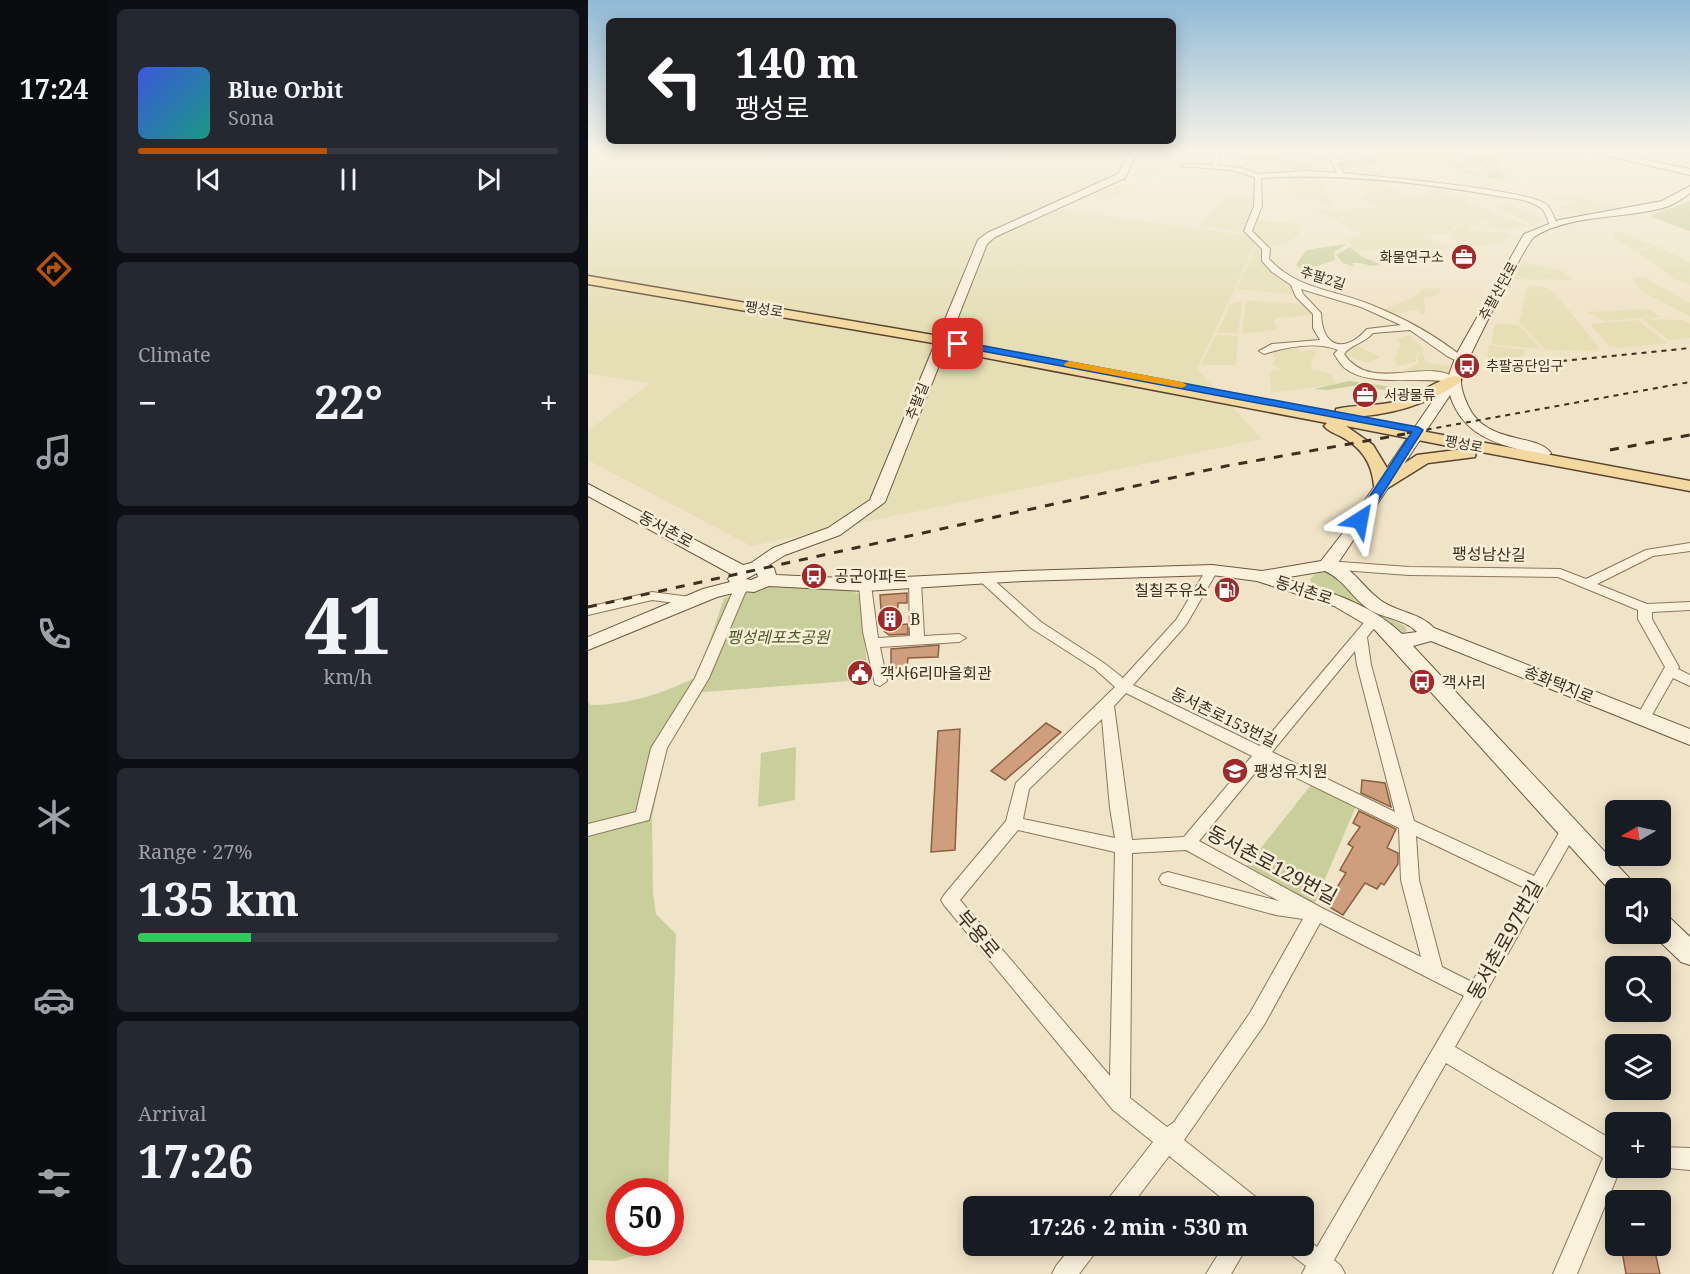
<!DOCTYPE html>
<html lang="en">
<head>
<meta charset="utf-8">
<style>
  body { margin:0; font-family:"Noto Serif","Noto Sans KR",serif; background:#242831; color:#f1f3f6; height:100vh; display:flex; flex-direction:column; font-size:22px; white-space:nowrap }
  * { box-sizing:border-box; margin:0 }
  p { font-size:20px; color:#9ea1a6 }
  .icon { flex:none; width:33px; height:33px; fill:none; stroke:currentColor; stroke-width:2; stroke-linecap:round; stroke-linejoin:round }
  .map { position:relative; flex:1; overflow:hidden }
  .details { display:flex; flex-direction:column; gap:9px; padding:9px; background:#0d0f14; width:480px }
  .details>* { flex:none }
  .banner { position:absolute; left:18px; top:18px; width:570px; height:126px; border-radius:9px; box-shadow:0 3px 15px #0003; background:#202124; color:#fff; overflow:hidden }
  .needle { width:39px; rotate:261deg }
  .controls { position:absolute; left:1017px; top:800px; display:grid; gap:12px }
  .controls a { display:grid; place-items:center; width:66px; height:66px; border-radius:9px; background:#171b24; box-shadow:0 3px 15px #0003; font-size:30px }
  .speed { position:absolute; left:18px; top:1178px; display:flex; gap:12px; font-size:30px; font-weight:700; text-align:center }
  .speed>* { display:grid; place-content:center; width:78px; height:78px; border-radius:50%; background:#171b24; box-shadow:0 3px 15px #0003; line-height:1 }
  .speed .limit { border:9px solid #d22; background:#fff; color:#111 }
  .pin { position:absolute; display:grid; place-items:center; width:51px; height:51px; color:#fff; margin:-26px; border-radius:12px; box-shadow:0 3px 9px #0006 }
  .me { position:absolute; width:66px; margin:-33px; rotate:34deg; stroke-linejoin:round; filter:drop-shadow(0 0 4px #0008) }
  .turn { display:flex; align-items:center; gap:21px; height:126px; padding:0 30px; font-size:27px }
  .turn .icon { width:78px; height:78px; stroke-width:2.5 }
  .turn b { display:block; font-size:42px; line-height:51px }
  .big { font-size:45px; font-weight:700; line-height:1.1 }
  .details .widget { flex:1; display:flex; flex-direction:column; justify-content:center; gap:9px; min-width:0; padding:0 21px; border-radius:9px; background:#242831 }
  .details .dial { align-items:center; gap:0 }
  .dial b { font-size:78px; line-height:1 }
  .song { display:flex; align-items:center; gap:18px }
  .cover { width:72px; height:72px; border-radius:9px; background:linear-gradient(135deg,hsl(230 70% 55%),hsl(170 70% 35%)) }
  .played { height:6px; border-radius:3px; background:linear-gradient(90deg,#b45309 45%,#363941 45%) }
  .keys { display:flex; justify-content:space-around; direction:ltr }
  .heat { display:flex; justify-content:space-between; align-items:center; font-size:33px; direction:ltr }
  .charge { height:9px; border-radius:4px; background:linear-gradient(90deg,#34c759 27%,#363941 0) }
  .trip { position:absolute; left:375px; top:1196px; width:351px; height:60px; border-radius:9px; background:#171b24; box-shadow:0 3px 15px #0003; font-weight:700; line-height:60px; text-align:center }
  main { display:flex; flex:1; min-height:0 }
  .tab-bar { display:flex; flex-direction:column; width:108px; justify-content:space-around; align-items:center; background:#090b0e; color:#9ea1a6 }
  .tab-bar .icon { width:42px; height:42px }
  .tab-bar .selected { color:#b45309 }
  .tab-bar b { font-size:27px; color:#f1f3f6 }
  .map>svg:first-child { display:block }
  .farmland { fill:#e6deb5 }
  .green { fill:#c9cf9b }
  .building { fill:#cf9f7d; stroke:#8d5f41; stroke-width:1.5 }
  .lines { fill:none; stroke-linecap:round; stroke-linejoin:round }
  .street-casing { stroke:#8d765c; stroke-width:2 }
  .secondary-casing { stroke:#6f573f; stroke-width:2 }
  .primary-casing { stroke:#5b4430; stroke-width:3 }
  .street { fill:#faf1dc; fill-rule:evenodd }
  .secondary { fill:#faf1dc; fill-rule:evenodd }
  .primary { fill:#f3d9a0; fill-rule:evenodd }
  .rail-far1 { stroke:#3d2e20; stroke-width:2; stroke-dasharray:5 5; stroke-linecap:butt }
  .rail { stroke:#3d2e20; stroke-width:3; stroke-dasharray:9 9; stroke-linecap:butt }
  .primary-bridge-casing { stroke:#5b4430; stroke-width:16; stroke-linecap:butt }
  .primary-bridge { stroke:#f3d9a0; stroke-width:14 }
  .route { fill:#1a73e8; stroke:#114b97; stroke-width:1.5 }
  .slow { fill:#f59e0b }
  .labels { text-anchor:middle; stroke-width:5; stroke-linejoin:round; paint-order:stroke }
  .far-poi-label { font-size:14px; fill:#3d2e20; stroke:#f7eed8; text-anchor:start }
  .far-street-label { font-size:14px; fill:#3d2e20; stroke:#f7eed8 }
  .street-label { font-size:16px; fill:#3d2e20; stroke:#f7eed8 }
  .poi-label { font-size:16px; fill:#3d2e20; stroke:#f7eed8; text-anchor:start }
  .park-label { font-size:16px; font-style:italic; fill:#4d5a26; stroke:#f7eed8 }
  .near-street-label { font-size:20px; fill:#3d2e20; stroke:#f7eed8 }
</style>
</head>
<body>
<main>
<nav class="tab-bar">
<b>17:24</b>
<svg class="icon selected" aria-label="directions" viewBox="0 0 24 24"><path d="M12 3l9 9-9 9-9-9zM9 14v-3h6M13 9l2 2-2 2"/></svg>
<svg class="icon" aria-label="music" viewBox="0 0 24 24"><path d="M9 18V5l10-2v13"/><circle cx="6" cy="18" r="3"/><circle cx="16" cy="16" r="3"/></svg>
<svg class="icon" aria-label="phone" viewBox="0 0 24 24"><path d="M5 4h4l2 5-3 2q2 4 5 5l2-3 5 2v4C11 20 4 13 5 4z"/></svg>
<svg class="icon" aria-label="climate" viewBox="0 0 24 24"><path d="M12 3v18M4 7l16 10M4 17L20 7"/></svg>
<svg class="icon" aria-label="car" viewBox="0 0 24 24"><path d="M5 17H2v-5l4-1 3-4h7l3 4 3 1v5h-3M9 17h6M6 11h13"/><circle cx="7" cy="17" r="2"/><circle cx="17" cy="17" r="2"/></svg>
<svg class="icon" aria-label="filters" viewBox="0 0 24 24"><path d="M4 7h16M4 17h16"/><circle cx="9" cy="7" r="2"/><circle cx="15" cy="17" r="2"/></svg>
</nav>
<section class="details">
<div class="widget">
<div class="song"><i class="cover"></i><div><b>Blue Orbit</b><p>Sona</p></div></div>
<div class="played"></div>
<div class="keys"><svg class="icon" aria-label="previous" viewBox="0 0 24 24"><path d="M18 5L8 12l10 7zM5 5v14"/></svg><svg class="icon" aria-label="pause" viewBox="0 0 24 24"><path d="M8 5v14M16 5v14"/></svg><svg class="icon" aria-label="next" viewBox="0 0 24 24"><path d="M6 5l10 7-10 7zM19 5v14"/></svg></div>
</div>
<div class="widget"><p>Climate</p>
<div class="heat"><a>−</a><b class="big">22°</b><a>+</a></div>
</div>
<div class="widget dial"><b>41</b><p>km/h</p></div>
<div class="widget"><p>Range · 27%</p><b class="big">135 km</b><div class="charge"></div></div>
<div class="widget"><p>Arrival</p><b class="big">17:26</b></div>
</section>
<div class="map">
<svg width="1102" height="1274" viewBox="0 0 1102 1274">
  <rect width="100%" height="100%" fill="#f0e4c8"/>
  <!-- farmland -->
  <g class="farmland">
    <polygon points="0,149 546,149 534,175 463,208 669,237 665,231 670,220 714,224 710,235 697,245 682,247 670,238 609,369 674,439 163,546 0,460 0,431 62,383 0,374"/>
    <polygon points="788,149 836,149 853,159 818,167 799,163 793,157 797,151"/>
    <polygon points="840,149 881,149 900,153 859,160"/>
    <polygon points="575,163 592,164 559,180 543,177 549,167 565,169"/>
    <polygon points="796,164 818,169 787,176 756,172"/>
    <polygon points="886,165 903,170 894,176 913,185 905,184 910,187 897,191 878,188 901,183 875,168"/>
    <polygon points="709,174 715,182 731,181 747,206 735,206 735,203 700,196 703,191 694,183 701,182 697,176"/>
    <polygon points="779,178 787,179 787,184 803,186 817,195 814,197 814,203 819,196 843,194 840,185 858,187 856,194 878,197 880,200 878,203 906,211 901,215 914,216 942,226 915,230 898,225 902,224 896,220 878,231 914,232 923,235 915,242 881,248 870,245 863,234 869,227 884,221 865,227 861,234 833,235 864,247 828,255 816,254 807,248 772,251 765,248 756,237 774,235 728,209 788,208 787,203 773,199 779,187 767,184 775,182"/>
    <polygon points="533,183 550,188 515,201 504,197"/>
    <polygon points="959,192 1021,203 1031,206 996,214 972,207 990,201 979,199 981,202 957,197 963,196"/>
    <polygon points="639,195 665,196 662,218 656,232 611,226"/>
    <polygon points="921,205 950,217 957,221 944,225 907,207"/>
    <polygon points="1026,231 1036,233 1063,245 1047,251 1026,238"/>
    <polygon points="669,245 673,253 667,256 673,254 680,268 704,287 707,295 648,289"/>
    <polygon points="1068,246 1102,262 1102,285 1086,279 1049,252"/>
    <polygon points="935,262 975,271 983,280 925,279"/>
    <polygon points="1056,277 1102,303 1102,316 1058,294 1045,282 1046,278"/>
    <polygon points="940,285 957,287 965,291 997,330 1011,348 1009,351 958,350 931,322"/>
    <polygon points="836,288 852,289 850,294 842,298 836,297 837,314 831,314 830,309 804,315 793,310 826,297"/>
    <polygon points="658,300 718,304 724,315 689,318 686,321 689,329 654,334"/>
    <polygon points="655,301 650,333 629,333 642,304"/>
    <polygon points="1049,309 1062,310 1072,317 1055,319 1095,320 1102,324 1102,338 1081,340 1053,318 1017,321 999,312"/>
    <polygon points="1049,320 1079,343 1033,348 1021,346 1002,324"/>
    <polygon points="907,324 930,325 953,349 903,344"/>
    <polygon points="628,335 650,336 648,365 613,365"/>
    <polygon points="822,335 836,350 829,353 828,362 810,366 806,359 813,345 809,339"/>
    <polygon points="766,345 771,347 792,357 780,363 760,356 758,351"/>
    <polygon points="901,345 938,350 932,359 903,363 899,362"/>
    <polygon points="688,348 710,348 711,351 729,350 723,363 724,370 744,374 748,384 683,393 682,371 694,369 684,365 687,359 684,350"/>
    <polygon points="834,352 838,363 864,366 861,374 808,375 830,363 830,354"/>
  </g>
  <!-- green -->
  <g class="green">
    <polygon points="687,149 706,150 690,159 692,164 635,157"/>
    <polygon points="784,149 794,152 791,157 794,162 756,170 752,163 780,157"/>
    <polygon points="903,154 911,156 908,167 919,176 913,182 897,176 906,169 899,160 900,156 897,161 904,170 891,165 874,168 892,176 890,177 854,162"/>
    <path d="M694,158C708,161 734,155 743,160L721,164L726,165L722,169L730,172H707C702,165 695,166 691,160Z"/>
    <polygon points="1102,201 1102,231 1064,217 1064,215"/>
    <polygon points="759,244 746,252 747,260 726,267 726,273 719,273 708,265 718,250"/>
    <path d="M762,247L775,257L792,264C784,269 774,261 765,263L766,267L755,263L748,255Z"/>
    <polygon points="761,381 812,388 824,393 764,386 740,390 726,389"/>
    <polygon points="737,572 749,575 786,611 817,626 819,631 816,633 809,632 724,584 722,579 727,574"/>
    <path d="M185,587L260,589L272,595L279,666L264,668L262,681L114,692L80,744L64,816L65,893L68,914L88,934L80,1191H32V1242H79L78,1246L28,1261L0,1260V702L3,705C40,705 77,693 110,676L136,598Z"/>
    <polygon points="208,747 207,800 170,807 173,753"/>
    <polygon points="723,785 768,806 726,905 657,868"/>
  </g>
  <!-- building -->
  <g class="building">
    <polygon points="319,593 319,603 310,603 309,625 320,624 320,634 301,635 296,631 294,624 292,595"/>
    <polygon points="351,645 350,657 320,658 319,668 303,668 303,649"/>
    <polygon points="458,723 473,732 417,780 403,771"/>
    <polygon points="372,729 367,850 343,852 350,731"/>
    <polygon points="774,780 797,783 803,807 773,793"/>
    <polygon points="771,811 808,829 799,848 810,853 810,864 796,885 793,883 789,889 777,883 755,915 738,905 758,873 752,870 765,847 760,844 772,827 765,823"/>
    <polygon points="1033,1245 1066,1247 1072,1274 1038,1274"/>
  </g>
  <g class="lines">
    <!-- street casing -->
    <g class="street-casing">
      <g id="street">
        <path d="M627,149H633L630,165L653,168L671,174L719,171L749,173L742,159L706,149H717L746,157L748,160L776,155L779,149H785L781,157L750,163L756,173C789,177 942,189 959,205C964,210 967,220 970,226L963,228C960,222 958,212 953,208C940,198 918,198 904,195C828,182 750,173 673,178L674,206L664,231L682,249L681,259C708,289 746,290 781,304C814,317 851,337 878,360L873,363L859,356L822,330L785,333C775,344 762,345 756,354C784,395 838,355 871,380L866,383C834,375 783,388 758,369C753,366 750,359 746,354L750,350C728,341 698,347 676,354L671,351L684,344L732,340L725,328V314L708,297L703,285L684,272L674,261V249L656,231L666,206L667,177L643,170L593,166L596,164L624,165ZM713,289L773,307L813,325L779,329C757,354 734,348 733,313L715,294Z"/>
        <polygon points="1102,543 1102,551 1065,556 1009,584 1059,604 1102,602 1102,610 1064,612 1064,619 1091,667 1090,669 1102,675 1102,686 1085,678 1060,722 1050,722 1048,718 1077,667 1050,619 1050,610 970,577 821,575 739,569 733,565 739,561 821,567 972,569 998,579 1058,550"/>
        <path d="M624,566L630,570L598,625L545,685L672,746L780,618H790L792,621L779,637L783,665L826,821L946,876L975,826L981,825L987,826L989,831L867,1047L1028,1142V1167H1033L989,1274H965L1015,1158L858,1063L746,1260L753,1266L757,1274H714L718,1266L701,1253L698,1245H716V1236L729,1247L876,996L732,923L676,1025L596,1140L669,1198L672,1206H644L581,1156L543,1206H518L521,1198L565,1142L525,1110L356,905L353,900L356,895L418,821L428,783L527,687L507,669L443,628L392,581L390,578L392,575H400L453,622L516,663L535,678L588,620L618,570ZM767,651L769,665L807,812L684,752ZM538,693L664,756L596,837L544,840L526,706ZM514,719L522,808L527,838L435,819L441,789ZM676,762L811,828L813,880L833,957L734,908L611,841ZM430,830L527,852L522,1076L372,900ZM828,836L939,889L884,982L854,967L831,880ZM598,850L691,901L580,872L574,874L571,879L574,884L688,915L715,919L662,1013L586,1122L579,1127L542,1098L544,853Z"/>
        <polygon points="327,578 333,582 336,636 371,634 378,638 371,642 292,647 299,681 292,686 287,684 275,632 271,585 277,581 283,585 290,638 322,636 321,582"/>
        <polygon points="157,582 163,586 157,593 121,678 79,748 61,820 0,836 0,824 48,812 63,748 107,678 145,591 152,583"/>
        <polygon points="64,592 102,597 108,601 102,605 64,600 0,615 0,607"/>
        <polygon points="1072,1147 1102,1148 1102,1170 1068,1167 1072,1167"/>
        <polygon points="485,1245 510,1245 507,1253 491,1274 464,1274 468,1266"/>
        <polygon points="636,1245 660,1245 643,1274 618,1274"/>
      </g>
    </g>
    <!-- secondary casing -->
    <g class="secondary-casing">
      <g id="secondary">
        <path d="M543,149H551L537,178L407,237L399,244L297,502L252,535L197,555L181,565L186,568L188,575L277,579L435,571L624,565L674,571L733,561L754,534L859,380L869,353L936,234L971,220L1074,201L1102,186V193C1095,198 1087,204 1078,207C1039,219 980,214 946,237C938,243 875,366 873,379C872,389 879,405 884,413C905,444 949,434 963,453L960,456H950L946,453C909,445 874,435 862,395L750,563C768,572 776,588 792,600C810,613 831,612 846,628L1102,729V745L843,641L825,646L1044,881L1047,888H1028L1026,895L787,630L746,606L669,581L624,575L435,581L277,591L181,586L166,592L154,591L129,597L0,650V637L115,589L142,582L140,579L143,574L0,496V484L155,565L163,563L185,548L240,528L282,500L390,240L399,233L530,174ZM737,571C756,580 763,596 779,608C794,619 816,618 829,632L814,634C781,602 738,591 695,578ZM169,573L170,577L163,580L158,579Z"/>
        <polygon points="990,149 1007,149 1102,169 1102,175"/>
        <polygon points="1072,914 1081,917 1102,937 1102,965 1093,962 1063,933 1072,933"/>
      </g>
    </g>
    <!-- primary casing -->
    <g class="primary-casing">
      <g id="primary">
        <polygon points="0,276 351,336 358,340 351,344 0,284"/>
        <path d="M367,344L748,415V409C768,404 790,407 810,401C830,396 848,380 866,376L871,377L873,380L871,383C837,406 799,416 758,417L1102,481V491L888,451L887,457L840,463L795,491L786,486C784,462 773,447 752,436C746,433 740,431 736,426L739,423L362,351L360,348ZM758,426L876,449L829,455L802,473L785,445Z"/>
      </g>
    </g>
    <!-- street -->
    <use href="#street" class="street"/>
    <!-- secondary -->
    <use href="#secondary" class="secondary"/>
    <!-- primary -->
    <use href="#primary" class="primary"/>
    <!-- rail-far1 -->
    <g class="rail-far1">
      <polyline points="964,362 1102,348"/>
      <polyline points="809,435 1102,382"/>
    </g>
    <!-- rail -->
    <g class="rail">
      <polyline points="1022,450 1102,435"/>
      <polyline points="0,607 638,466 817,434"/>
    </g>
    <!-- primary-bridge casing -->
    <g class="primary-bridge-casing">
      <polyline id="primary-bridge" points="351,340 370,344"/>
    </g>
    <!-- primary-bridge -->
    <use href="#primary-bridge" class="primary-bridge"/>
  </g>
  <!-- sky -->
  <linearGradient id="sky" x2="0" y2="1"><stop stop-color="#8fbad6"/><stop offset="0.46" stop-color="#f8f3e6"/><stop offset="1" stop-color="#f8f3e6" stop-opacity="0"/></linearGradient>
  <rect width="1102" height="327" fill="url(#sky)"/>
  <!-- route -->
  <polygon class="route" points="370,341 830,427 835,430 778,520 772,523 766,520 824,432 367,346 365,344"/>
  <!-- slow -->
  <polygon class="slow" points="481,361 594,382 599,385 594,388 477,366 476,364"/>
  <!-- icons -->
  <defs>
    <g id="office-disc" transform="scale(1.35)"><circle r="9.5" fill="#9e2a2b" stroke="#f7eed8"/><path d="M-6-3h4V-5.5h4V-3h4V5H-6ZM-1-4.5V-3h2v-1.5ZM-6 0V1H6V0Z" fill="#fff"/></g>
    <g id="bus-disc" transform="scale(1.35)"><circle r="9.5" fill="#9e2a2b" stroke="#f7eed8"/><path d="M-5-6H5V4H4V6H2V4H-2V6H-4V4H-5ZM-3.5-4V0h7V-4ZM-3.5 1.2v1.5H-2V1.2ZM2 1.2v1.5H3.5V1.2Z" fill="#fff"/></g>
    <g id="fuel-disc" transform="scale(1.35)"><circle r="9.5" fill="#9e2a2b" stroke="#f7eed8"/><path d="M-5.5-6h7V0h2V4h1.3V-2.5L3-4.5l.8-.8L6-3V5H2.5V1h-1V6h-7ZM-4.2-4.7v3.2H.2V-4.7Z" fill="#fff"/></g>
    <g id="building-disc" transform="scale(1.35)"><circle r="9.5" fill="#9e2a2b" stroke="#f7eed8"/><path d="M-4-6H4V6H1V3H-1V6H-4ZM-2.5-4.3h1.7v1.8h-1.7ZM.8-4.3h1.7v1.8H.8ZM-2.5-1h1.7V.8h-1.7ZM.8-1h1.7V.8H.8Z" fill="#fff"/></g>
    <g id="civic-disc" transform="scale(1.35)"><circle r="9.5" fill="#9e2a2b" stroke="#f7eed8"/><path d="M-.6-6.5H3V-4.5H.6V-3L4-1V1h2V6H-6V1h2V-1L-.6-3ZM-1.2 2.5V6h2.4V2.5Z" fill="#fff"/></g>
    <g id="school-disc" transform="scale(1.35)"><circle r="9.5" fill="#9e2a2b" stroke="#f7eed8"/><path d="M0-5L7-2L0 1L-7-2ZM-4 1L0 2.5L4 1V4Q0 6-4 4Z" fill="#fff"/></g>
  </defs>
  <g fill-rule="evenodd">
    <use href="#office-disc" x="876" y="257"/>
    <use href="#bus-disc" x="879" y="366"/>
    <use href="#office-disc" x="777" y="395"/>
    <use href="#bus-disc" x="226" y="576"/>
    <use href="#fuel-disc" x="639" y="590"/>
    <use href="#building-disc" x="302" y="619"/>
    <use href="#civic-disc" x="272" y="673"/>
    <use href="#bus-disc" x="834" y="682"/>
    <use href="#school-disc" x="647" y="771"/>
  </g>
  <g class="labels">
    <!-- far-poi labels -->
    <g class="far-poi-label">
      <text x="856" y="262" text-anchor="end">화물연구소</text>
      <text x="898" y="371">추팔공단입구</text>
      <text x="796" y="400">서광물류</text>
    </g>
    <!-- far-street labels -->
    <g class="far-street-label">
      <text transform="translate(735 278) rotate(18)" y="5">추팔2길</text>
      <text transform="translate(910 291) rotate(-61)" y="5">추팔산단로</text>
      <text transform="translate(176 309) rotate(9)" y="5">팽성로</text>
      <text transform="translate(329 401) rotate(-68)" y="5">추팔길</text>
      <text transform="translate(876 444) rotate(11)" y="5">팽성로</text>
    </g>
    <!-- street labels -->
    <g class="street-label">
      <text transform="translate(78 529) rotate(28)" y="6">동서촌로</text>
      <text transform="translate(901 554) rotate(1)" y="6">팽성남산길</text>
      <text transform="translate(716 590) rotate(18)" y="6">동서촌로</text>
      <text transform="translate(971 684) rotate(22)" y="6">송화택지로</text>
      <text transform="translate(636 717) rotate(26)" y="6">동서촌로153번길</text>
    </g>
    <!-- poi labels -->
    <g class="poi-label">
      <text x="246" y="582">공군아파트</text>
      <text x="620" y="596" text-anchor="end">칠칠주유소</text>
      <text x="322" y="625">B</text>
      <text x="292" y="679">객사6리마을회관</text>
      <text x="854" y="688">객사리</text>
      <text x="666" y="777">팽성유치원</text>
    </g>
    <!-- park labels -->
    <g class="park-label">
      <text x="190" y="643">팽성레포츠공원</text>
    </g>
    <!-- near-street labels -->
    <g class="near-street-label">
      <text transform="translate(684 865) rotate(28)" y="7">동서촌로129번길</text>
      <text transform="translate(390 934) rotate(50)" y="7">부용로</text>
      <text transform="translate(917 940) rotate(-61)" y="7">동서촌로97번길</text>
    </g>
  </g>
</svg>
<div class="controls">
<a><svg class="needle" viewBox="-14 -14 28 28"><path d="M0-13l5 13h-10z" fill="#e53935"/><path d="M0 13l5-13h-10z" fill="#9ea1a6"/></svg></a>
<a><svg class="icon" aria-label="sound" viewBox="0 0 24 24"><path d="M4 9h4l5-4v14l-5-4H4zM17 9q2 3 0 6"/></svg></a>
<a><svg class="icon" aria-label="search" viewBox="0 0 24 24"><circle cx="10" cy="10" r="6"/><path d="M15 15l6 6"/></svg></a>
<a><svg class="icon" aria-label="layers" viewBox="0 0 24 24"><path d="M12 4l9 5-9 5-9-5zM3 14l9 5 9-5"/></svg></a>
<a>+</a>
<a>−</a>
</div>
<div class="speed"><div class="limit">50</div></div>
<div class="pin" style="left:370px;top:344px;background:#d93025"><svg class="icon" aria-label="arrive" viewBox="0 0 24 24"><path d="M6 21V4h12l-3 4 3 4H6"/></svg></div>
<svg class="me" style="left:772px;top:520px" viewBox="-20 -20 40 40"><path d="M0-17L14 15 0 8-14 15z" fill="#1a73e8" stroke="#fff" stroke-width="4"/></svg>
<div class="trip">17:26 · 2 min · 530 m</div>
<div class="banner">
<div class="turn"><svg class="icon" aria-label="left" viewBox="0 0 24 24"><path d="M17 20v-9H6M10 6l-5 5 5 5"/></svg><div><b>140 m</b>팽성로</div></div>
</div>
</div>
</main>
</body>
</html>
